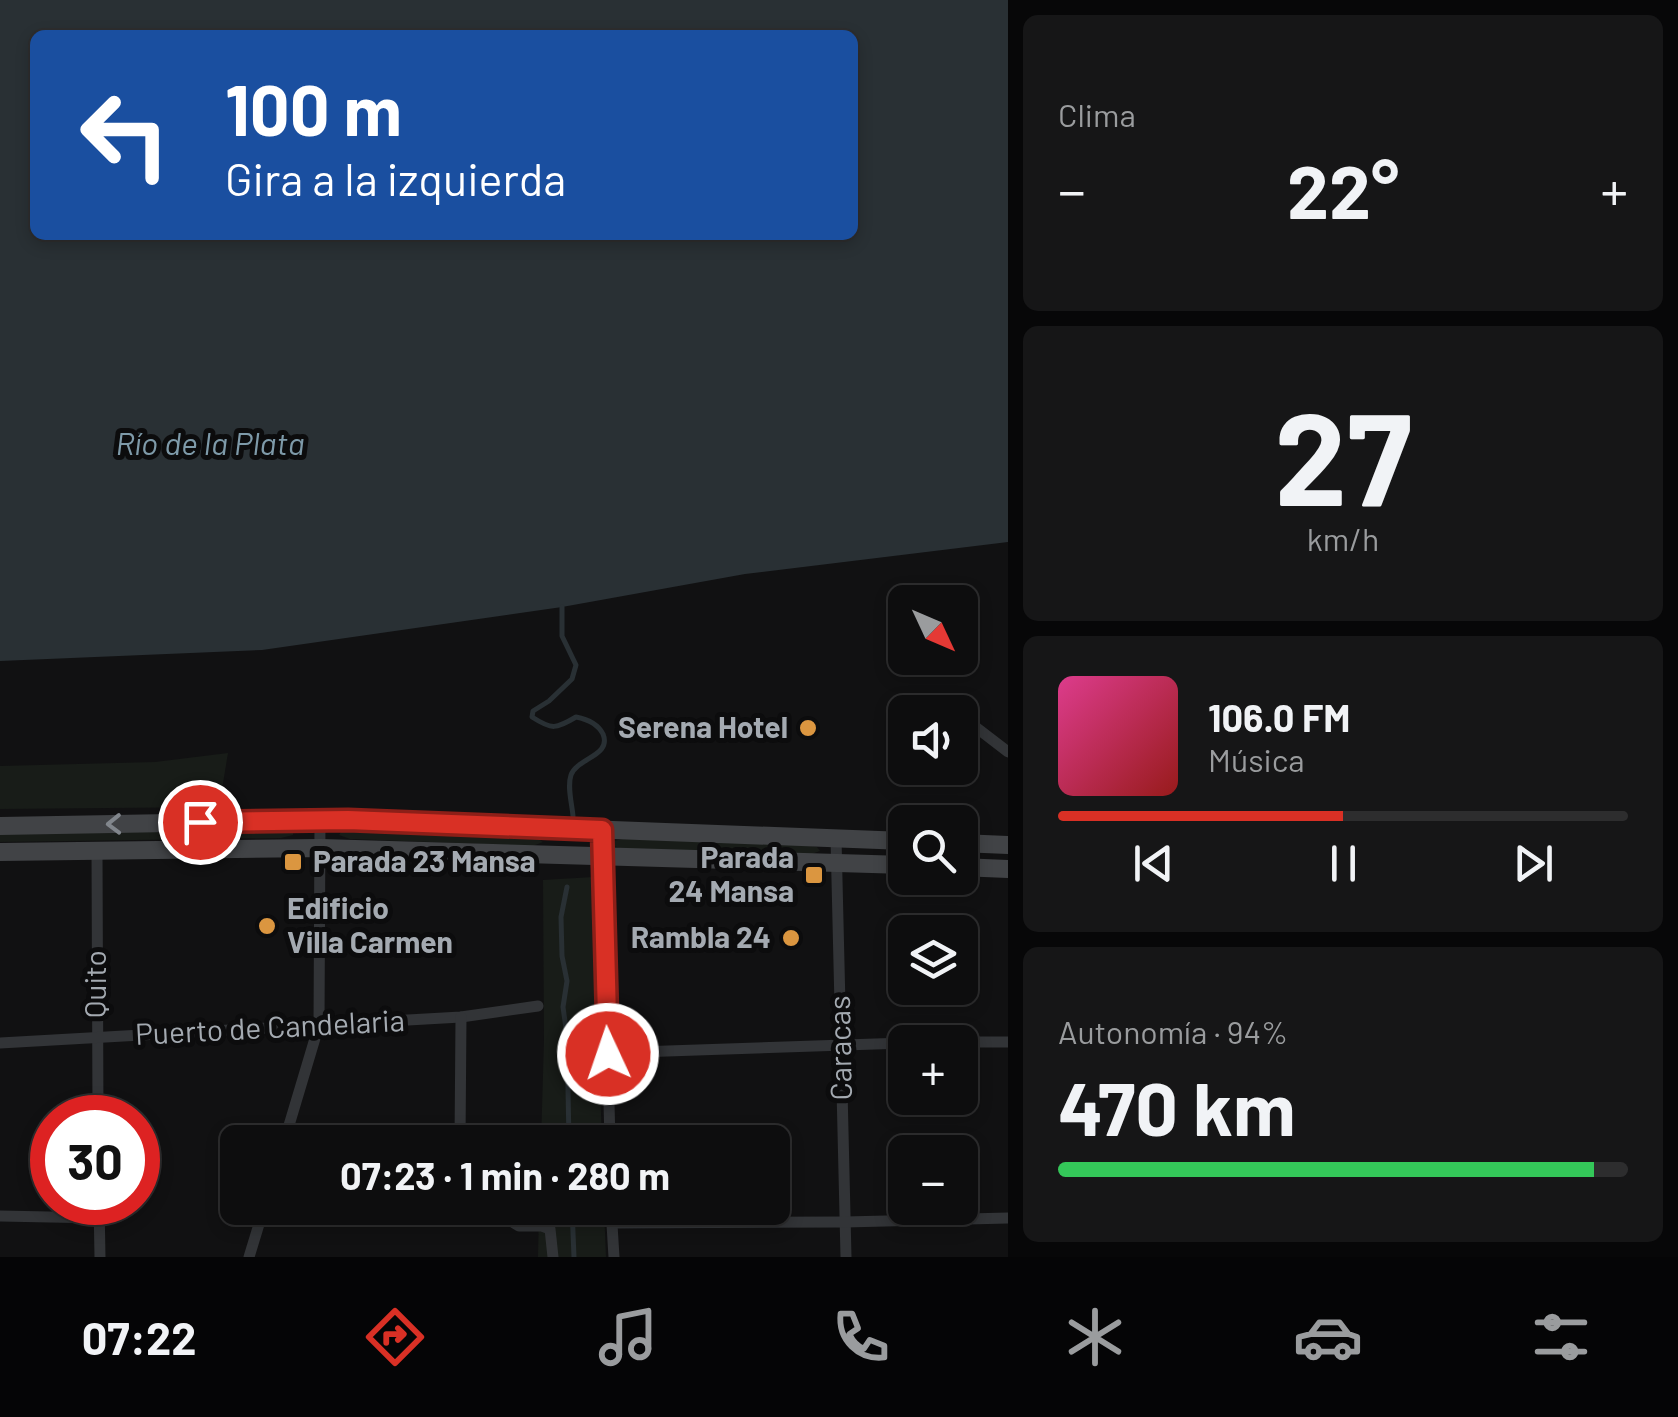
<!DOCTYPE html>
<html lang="es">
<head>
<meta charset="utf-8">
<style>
  body { margin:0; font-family:Barlow,sans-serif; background:#161617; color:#f1f3f6; height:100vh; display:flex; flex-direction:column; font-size:38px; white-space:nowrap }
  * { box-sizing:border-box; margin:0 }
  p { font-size:32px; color:#9a9c9e }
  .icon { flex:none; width:55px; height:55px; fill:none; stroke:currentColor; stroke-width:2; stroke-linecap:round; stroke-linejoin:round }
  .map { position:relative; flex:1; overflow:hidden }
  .drawer { display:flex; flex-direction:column; gap:15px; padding:15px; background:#070708; width:670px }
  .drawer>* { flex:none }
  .top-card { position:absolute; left:30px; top:30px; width:828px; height:210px; border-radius:15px; box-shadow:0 5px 15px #0003,0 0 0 2px #2d2d2e; background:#1a4fa0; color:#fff; overflow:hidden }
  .needle { width:65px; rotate:134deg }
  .controls { position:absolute; left:888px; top:585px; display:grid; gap:20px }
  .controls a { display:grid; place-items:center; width:90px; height:90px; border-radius:15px; background:#0d0d0e; box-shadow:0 5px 15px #0003,0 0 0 2px #2d2d2e; font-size:50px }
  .speed { position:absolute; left:30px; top:1095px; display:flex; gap:20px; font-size:50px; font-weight:700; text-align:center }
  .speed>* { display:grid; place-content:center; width:130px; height:130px; border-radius:50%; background:#0d0d0e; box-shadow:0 5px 15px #0003,0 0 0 2px #2d2d2e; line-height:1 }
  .speed .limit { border:15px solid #d22; background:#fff; color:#111 }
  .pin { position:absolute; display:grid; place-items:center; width:85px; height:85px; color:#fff; margin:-42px; border:5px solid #fff; border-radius:50%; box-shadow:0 2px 10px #0007 }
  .me { position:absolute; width:110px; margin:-55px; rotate:357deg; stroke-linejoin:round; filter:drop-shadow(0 0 8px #0008) }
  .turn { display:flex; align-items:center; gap:35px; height:210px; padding:0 30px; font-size:45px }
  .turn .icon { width:130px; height:130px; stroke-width:2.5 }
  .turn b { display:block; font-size:70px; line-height:85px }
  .big { font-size:75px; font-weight:700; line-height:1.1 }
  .drawer .card { flex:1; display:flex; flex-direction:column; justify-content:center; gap:15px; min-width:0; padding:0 35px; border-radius:15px; background:#161617 }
  .drawer .dial { align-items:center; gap:0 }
  .dial b { font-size:130px; line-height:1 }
  .song { display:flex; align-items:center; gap:30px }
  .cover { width:120px; height:120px; border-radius:15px; background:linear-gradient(135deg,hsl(330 70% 55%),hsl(0 70% 35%)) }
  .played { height:10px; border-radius:5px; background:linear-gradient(90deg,#d93025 50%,#2d2d2e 50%) }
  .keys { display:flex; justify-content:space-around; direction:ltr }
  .heat { display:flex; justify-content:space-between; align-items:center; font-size:55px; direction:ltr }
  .charge { height:15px; border-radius:8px; background:linear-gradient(90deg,#34c759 94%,#2d2d2e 0) }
  .trip { position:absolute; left:220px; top:1125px; width:570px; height:100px; border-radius:15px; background:#0d0d0e; box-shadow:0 5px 15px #0003,0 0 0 2px #2d2d2e; font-weight:700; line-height:100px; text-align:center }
  .tab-bar { display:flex; height:160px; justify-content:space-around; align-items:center; background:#050506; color:#9a9c9e }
  .tab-bar .icon { width:70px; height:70px }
  .tab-bar .active { color:#d93025 }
  .tab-bar b { font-size:45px; color:#f1f3f6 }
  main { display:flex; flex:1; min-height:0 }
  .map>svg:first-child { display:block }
  .green { fill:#181c18 }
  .water { fill:#293034; fill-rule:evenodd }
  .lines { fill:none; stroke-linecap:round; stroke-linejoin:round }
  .stream { stroke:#293034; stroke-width:5 }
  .street { stroke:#323437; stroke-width:11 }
  .secondary { stroke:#414346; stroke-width:18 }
  .oneway { stroke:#81868c }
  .route-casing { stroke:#8d1f18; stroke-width:25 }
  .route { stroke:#d93025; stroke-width:18 }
  .poi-dot { fill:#db9640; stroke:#0c0c0d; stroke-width:4 }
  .labels { text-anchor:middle; stroke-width:10; stroke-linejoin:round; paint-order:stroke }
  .poi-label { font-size:30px; font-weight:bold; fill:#a4aab1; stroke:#0c0c0d; text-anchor:end }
  .street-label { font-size:30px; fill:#a4aab1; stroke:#0c0c0d }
  .water-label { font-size:32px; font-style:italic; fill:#7e9aa9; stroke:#0c0c0d }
</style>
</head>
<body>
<main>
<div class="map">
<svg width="1008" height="1257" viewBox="0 0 1008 1257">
  <rect width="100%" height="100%" fill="#111112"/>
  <!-- green -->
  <g class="green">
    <polygon points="228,753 219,807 0,809 0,766 155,762"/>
    <polygon points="281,827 293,830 293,835 281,838 0,842 0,831"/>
    <polygon points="352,829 533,836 543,842 533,846 350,839 339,835 341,832"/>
    <polygon points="623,839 805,845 817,847 820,851 806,856 622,849 611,845 613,841"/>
    <polygon points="593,877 602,1142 541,1142 544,1040 543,880"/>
    <polygon points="539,1208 604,1208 606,1257 538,1257"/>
  </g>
  <!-- water -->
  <path class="water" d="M0,0H1008V542L745,574L562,607L262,650L0,661ZM35,35H852V235H35Z"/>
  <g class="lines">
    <!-- stream -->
    <g class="stream">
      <path d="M562,607V636L576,665L572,679L549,701L533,711L532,717C552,730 556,729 576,717C586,719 598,724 603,734C612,756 577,758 571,775C567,787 572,804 573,816"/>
      <polyline points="567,887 561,917 562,956 567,981 563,1007 567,1036 569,1142"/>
      <polyline points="572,1208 574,1257"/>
    </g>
    <!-- street -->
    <g class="street">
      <polyline points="928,700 957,712"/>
      <polyline points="960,715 1008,752"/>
      <polyline points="602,829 610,1142"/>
      <polyline points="836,838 846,1257"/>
      <polyline points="97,851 98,1118"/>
      <polyline points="958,1042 1008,1042"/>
      <polyline points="0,1043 461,1017 538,1006"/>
      <polyline points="608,1053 905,1043"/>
      <polyline points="284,1142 319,1025 320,820"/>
      <polyline points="460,1142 461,1017"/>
      <polyline points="99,1202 100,1257"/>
      <polyline points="489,1208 519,1226 542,1226 550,1229 553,1257"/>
      <polyline points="611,1208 614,1257"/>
      <polyline points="0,1216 100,1218"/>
      <polyline points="612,1223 845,1222 1008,1218"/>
      <polyline points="249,1257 264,1208"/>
    </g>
    <!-- secondary -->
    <g class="secondary">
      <polyline points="0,826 347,820 905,841"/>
      <polyline points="960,843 1008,845"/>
      <polyline points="0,852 321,848 905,865"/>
      <polyline points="960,867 1008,869"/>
    </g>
  </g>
  <!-- one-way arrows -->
  <defs><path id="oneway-chevron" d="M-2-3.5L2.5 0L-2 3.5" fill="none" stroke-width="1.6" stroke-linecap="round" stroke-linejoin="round" transform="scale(2.5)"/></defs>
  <use class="oneway" href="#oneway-chevron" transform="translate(114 824) rotate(179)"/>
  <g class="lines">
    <!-- route casing -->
    <g class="route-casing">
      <polyline id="route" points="200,822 348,820 602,830 608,1054"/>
    </g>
    <!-- route -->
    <use href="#route" class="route"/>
  </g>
  <!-- markers -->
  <g class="poi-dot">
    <circle cx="808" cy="728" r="10"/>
    <rect x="283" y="852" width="20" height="20" rx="5"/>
    <rect x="804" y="865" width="20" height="20" rx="5"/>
    <circle cx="267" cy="926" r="10"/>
    <circle cx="791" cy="938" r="10"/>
  </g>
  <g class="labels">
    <!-- poi labels -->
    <g class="poi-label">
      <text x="788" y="738">Serena Hotel</text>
      <text x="794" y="868">Parada<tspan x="794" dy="34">24 Mansa</tspan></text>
      <text x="313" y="872" text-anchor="start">Parada 23 Mansa</text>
      <text x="287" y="919" text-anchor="start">Edificio<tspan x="287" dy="34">Villa Carmen</tspan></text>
      <text x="771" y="948">Rambla 24</text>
    </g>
    <!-- street labels -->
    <g class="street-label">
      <text transform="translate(96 984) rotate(-90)" y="10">Quito</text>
      <text transform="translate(270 1028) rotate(-3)" y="10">Puerto de Candelaria</text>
      <text transform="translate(841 1048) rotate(-91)" y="10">Caracas</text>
    </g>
    <!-- water labels -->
    <g class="water-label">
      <text x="210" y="455">Río de la Plata</text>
    </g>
  </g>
</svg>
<div class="controls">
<a><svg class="needle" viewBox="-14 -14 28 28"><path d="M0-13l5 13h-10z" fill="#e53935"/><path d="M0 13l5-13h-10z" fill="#9a9c9e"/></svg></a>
<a><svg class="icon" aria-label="sound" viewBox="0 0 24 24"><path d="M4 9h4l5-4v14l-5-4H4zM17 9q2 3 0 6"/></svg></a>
<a><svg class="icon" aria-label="search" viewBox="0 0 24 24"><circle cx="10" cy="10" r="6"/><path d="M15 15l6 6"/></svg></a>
<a><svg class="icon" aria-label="layers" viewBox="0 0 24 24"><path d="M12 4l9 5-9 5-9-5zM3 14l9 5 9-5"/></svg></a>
<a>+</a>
<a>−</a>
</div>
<div class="speed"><div class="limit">30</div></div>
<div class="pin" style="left:200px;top:822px;background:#d93025"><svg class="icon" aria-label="arrive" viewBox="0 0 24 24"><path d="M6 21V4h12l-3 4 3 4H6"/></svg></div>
<svg class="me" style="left:608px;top:1054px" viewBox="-20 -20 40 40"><circle r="17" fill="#d93025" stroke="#fff" stroke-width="3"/><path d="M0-11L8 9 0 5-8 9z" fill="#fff"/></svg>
<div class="trip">07:23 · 1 min · 280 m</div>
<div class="top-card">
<div class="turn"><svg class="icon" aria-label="left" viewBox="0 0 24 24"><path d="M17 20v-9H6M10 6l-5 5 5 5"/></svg><div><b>100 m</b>Gira a la izquierda</div></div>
</div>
</div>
<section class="drawer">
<div class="card"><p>Clima</p>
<div class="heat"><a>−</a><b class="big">22°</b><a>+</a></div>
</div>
<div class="card dial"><b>27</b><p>km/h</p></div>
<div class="card">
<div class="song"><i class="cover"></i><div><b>106.0 FM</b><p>Música</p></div></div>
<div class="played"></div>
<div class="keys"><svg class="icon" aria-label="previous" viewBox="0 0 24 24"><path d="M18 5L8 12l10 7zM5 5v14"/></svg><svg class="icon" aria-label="pause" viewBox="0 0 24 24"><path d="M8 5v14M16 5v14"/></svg><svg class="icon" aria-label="next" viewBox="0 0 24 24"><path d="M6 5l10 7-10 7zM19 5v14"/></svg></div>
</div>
<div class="card"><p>Autonomía · 94%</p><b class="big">470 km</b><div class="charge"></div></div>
</section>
</main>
<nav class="tab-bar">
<b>07:22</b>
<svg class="icon active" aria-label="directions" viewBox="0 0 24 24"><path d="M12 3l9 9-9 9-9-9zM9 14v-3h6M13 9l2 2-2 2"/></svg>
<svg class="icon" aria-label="music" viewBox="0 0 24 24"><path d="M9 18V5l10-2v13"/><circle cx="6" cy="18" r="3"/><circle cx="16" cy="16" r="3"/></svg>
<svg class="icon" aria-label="phone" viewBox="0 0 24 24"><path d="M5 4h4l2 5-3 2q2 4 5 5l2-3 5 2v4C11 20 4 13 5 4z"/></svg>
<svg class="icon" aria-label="climate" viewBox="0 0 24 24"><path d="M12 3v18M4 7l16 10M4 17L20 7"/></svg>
<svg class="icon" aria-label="car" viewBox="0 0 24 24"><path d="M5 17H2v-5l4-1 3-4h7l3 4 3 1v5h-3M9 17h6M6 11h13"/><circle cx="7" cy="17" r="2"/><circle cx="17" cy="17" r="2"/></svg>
<svg class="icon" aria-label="filters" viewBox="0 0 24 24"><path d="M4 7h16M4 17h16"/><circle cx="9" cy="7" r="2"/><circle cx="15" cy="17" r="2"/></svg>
</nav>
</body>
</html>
